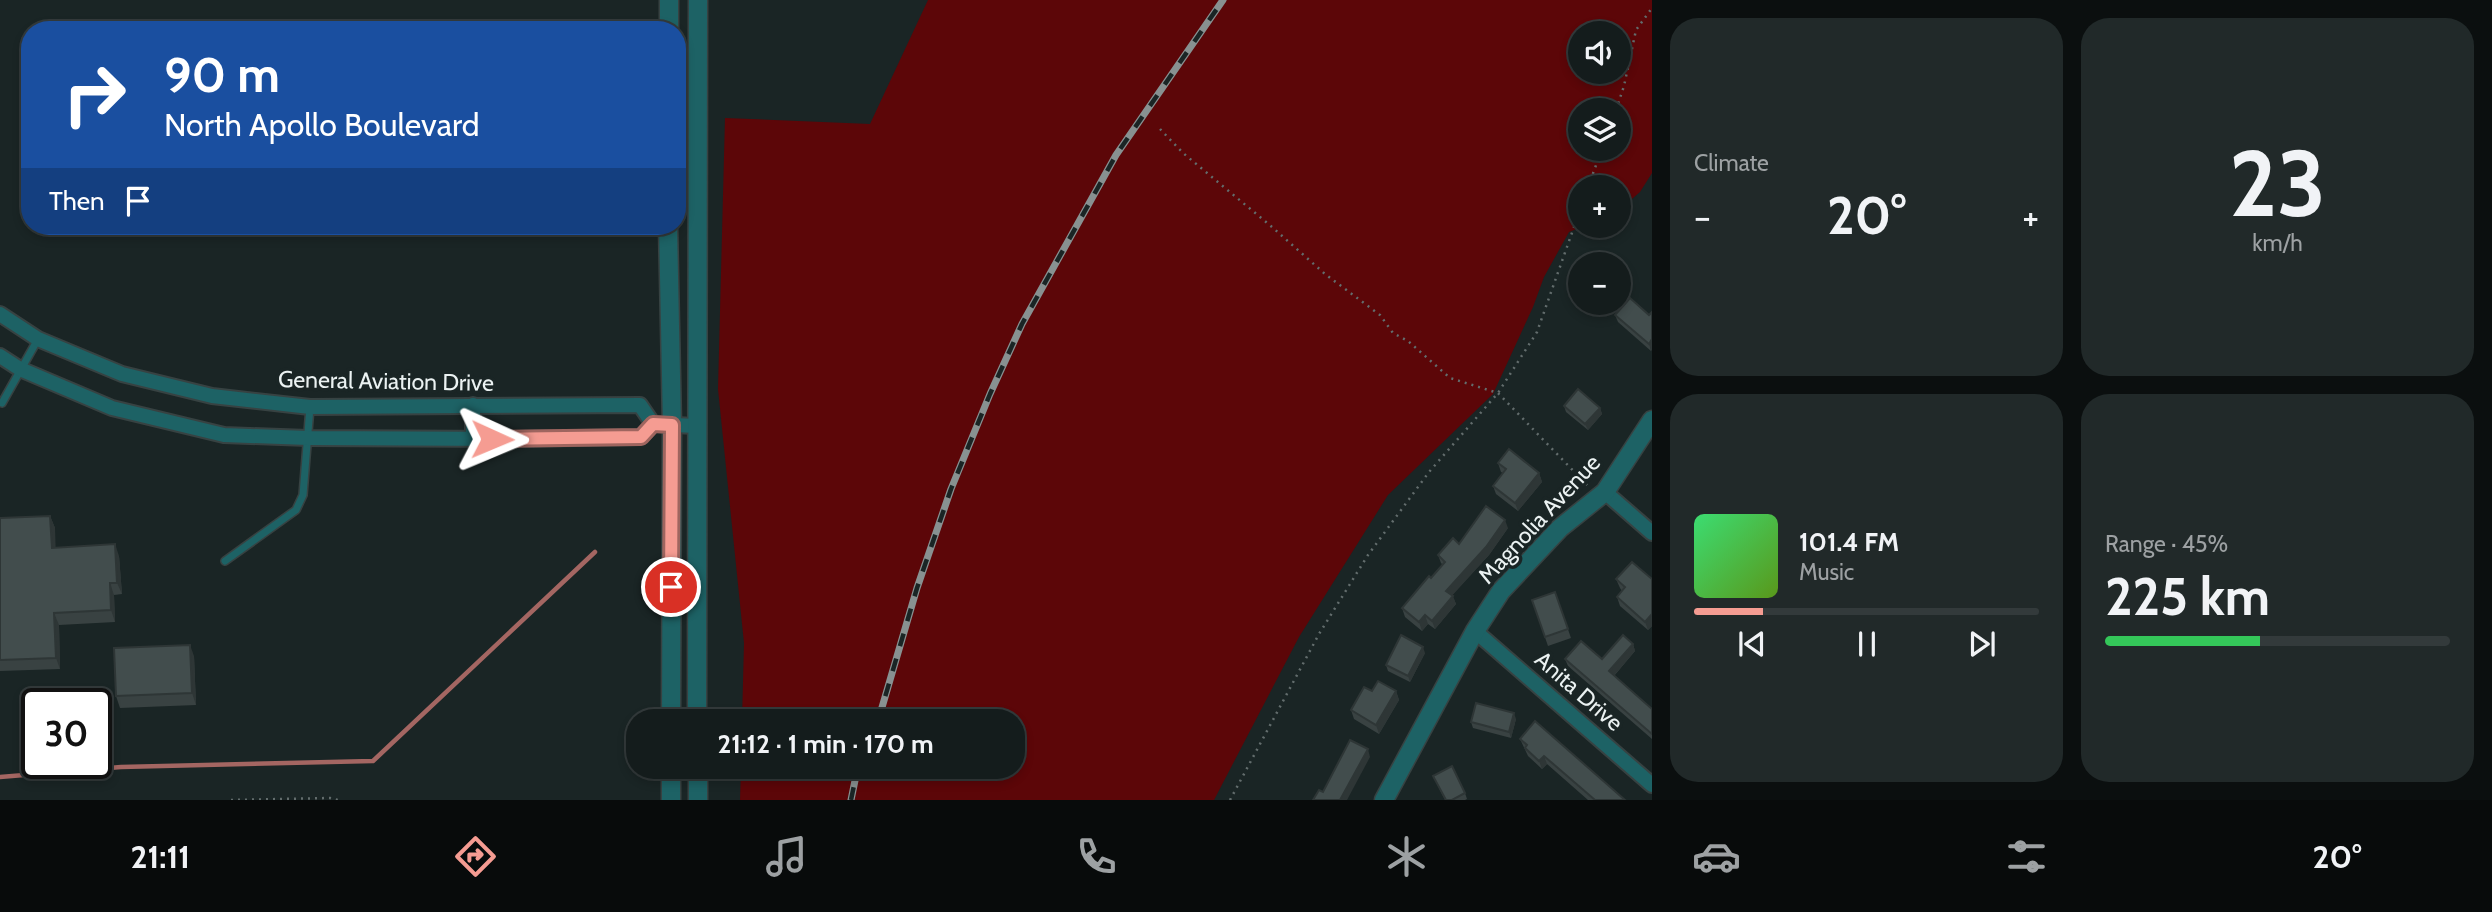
<!DOCTYPE html>
<html lang="en">
<head>
<meta charset="utf-8">
<style>
  body { margin:0; font-family:Cabin,sans-serif; background:#212929; color:#f1f3f6; height:100vh; display:flex; flex-direction:column; font-size:26px; white-space:nowrap }
  * { box-sizing:border-box; margin:0 }
  p { font-size:23px; color:#9da1a3 }
  .icon { flex:none; width:38px; height:38px; fill:none; stroke:currentColor; stroke-width:2; stroke-linecap:round; stroke-linejoin:round }
  .map { position:relative; flex:1; overflow:hidden }
  .panel { display:flex; flex-direction:column; gap:18px; padding:18px; background:#0b0f0f; width:840px }
  .panel>* { flex:none }
  .hud { position:absolute; left:21px; top:21px; width:665px; height:214px; border-radius:28px; box-shadow:0 4px 10px #0003,0 0 0 2px #333a3b; background:#1a4fa0; color:#fff; overflow:hidden }
  .buttons { position:absolute; left:1568px; top:21px; display:grid; gap:14px }
  .buttons a { display:grid; place-items:center; width:63px; height:63px; border-radius:50%; background:#141c1c; box-shadow:0 4px 10px #0003,0 0 0 2px #333a3b; font-size:35px }
  .speed { position:absolute; left:21px; top:688px; display:flex; gap:14px; font-size:35px; font-weight:700; text-align:center }
  .speed>* { display:grid; place-content:center; width:91px; height:91px; border-radius:50%; background:#141c1c; box-shadow:0 4px 10px #0003,0 0 0 2px #333a3b; line-height:1 }
  .speed .limit { border:4px solid #111; border-radius:10px; background:#fff; color:#111 }
  .pin { position:absolute; display:grid; place-items:center; width:60px; height:60px; color:#fff; margin:-30px; border:4px solid #fff; border-radius:50%; box-shadow:0 2px 7px #0007 }
  .me { position:absolute; width:77px; margin:-38px; rotate:91deg; stroke-linejoin:round; filter:drop-shadow(0 0 5px #0008) }
  .turn { display:flex; align-items:center; gap:24px; height:147px; padding:0 28px; font-size:32px }
  .turn .icon { width:91px; height:91px; stroke-width:2.5 }
  .turn b { display:block; font-size:49px; line-height:60px }
  .then { display:flex; align-items:center; height:66px; padding:0 28px; background:#0003; gap:14px; font-size:26px }
  .big { font-size:52px; font-weight:700; line-height:1.1 }
  .panel .tile { flex:1; display:flex; flex-direction:column; justify-content:center; gap:10px; min-width:0; padding:0 24px; border-radius:28px; background:#212929 }
  .panel .dial { align-items:center; gap:0 }
  .dial b { font-size:91px; line-height:1 }
  .song { display:flex; align-items:center; gap:21px }
  .cover { width:84px; height:84px; border-radius:10px; background:linear-gradient(135deg,hsl(140 70% 55%),hsl(90 70% 35%)) }
  .played { height:7px; border-radius:4px; background:linear-gradient(90deg,#f59c92 20%,#333a3b 20%) }
  .keys { display:flex; justify-content:space-around; direction:ltr }
  .heat { display:flex; justify-content:space-between; align-items:center; font-size:38px; direction:ltr }
  .charge { height:10px; border-radius:5px; background:linear-gradient(90deg,#34c759 45%,#333a3b 0) }
  .panel .tiles { flex:1; display:grid; gap:18px; grid-template-columns:repeat(2,1fr) }
  .trip { position:absolute; left:626px; top:709px; width:399px; height:70px; border-radius:28px; background:#141c1c; box-shadow:0 4px 10px #0003,0 0 0 2px #333a3b; font-weight:700; line-height:70px; text-align:center }
  .tab-bar { display:flex; height:112px; justify-content:space-around; align-items:center; background:#080b0b; color:#9da1a3 }
  .tab-bar .icon { width:49px; height:49px }
  .tab-bar .active { color:#f59c92 }
  .tab-bar b { font-size:32px; color:#f1f3f6 }
  main { display:flex; flex:1; min-height:0 }
  .map>svg:first-child { display:block }
  .green { fill:#5c0608; fill-rule:evenodd }
  .lines { fill:none; stroke-linecap:round; stroke-linejoin:round }
  .stream { stroke:#a46662; stroke-width:4.5 }
  .service-casing { stroke:#374242; stroke-width:10 }
  .minor-casing { stroke:#374242; stroke-width:18 }
  .tertiary-casing { stroke:#374242; stroke-width:21 }
  .path { stroke:#636d6d; stroke-width:2.5; stroke-dasharray:2 5; stroke-linecap:butt }
  .service { stroke:#1d6265; stroke-width:7 }
  .minor { stroke:#1d6265; stroke-width:14 }
  .tertiary { stroke:#1d6265; stroke-width:18 }
  .rail-casing { stroke:#889191; stroke-width:7 }
  .rail { stroke:#1a2525; stroke-width:4.5; stroke-dasharray:13; stroke-linecap:butt }
  .wall { fill:#394242 }
  .shaded-wall { fill:#2e3636 }
  .building { fill:#424d4d; stroke:#2e3636; stroke-width:2 }
  .route-casing { stroke:#9f655f; stroke-width:18 }
  .route { stroke:#f59c92; stroke-width:12 }
  .labels { text-anchor:middle; stroke-width:7; stroke-linejoin:round; paint-order:stroke }
  .street-label { font-size:23px; fill:#ebf2f2; stroke:#1a2525 }
</style>
</head>
<body>
<main>
<div class="map">
<svg width="1652" height="800" viewBox="0 0 1652 800">
  <rect width="100%" height="100%" fill="#1a2525"/>
  <!-- green -->
  <path class="green" d="M928,0H1652V173L1640,192L1619,210V187H1580V226H1584L1569,232L1544,277L1533,307L1493,394L1388,495L1299,637L1214,800H740L741,767L1013,766V721H742L744,643L718,389L725,118L870,124ZM1580,33H1619V72H1580ZM1580,110H1619V149H1580Z"/>
  <g class="lines">
    <!-- stream -->
    <polyline class="stream" points="0,777 121,767 373,761 595,552"/>
    <!-- service casing -->
    <g class="service-casing">
      <g id="service">
        <polyline points="2,403 38,339"/>
        <polyline points="225,561 296,510 303,495 310,407"/>
      </g>
    </g>
    <!-- minor casing -->
    <g class="minor-casing">
      <g id="minor">
        <polyline points="0,314 38,339 122,374 212,396 310,407 640,405 653,424"/>
        <polyline points="0,356 20,369 112,408 224,435 308,438 510,439 641,437 653,424"/>
        <polyline points="473,405 473,439"/>
        <polyline points="653,424 696,426"/>
        <polyline points="1605,492 1652,533"/>
        <polyline points="1475,631 1652,785"/>
      </g>
    </g>
    <!-- tertiary casing -->
    <g class="tertiary-casing">
      <g id="tertiary">
        <polyline points="669,30 669,0"/>
        <polyline points="668,226 672,425 671,721"/>
        <polyline points="697,721 698,0"/>
        <polyline points="698,766 698,800"/>
        <polyline points="671,800 671,766"/>
        <polyline points="1384,800 1475,631 1501,591 1560,528 1605,492 1652,420"/>
      </g>
    </g>
    <!-- path -->
    <g class="path">
      <polyline points="1616,110 1624,86 1636,30 1652,8"/>
      <polyline points="1160,129 1183,153 1272,227 1325,274 1380,315 1393,333 1408,341 1450,378 1498,393 1588,486"/>
      <polyline points="1588,187 1602,149"/>
      <polyline points="231,800 330,798 338,800"/>
      <polyline points="1230,800 1319,634 1368,555 1429,472 1498,393 1537,332 1580,210"/>
    </g>
    <!-- service -->
    <use href="#service" class="service"/>
    <!-- minor -->
    <use href="#minor" class="minor"/>
    <!-- tertiary -->
    <use href="#tertiary" class="tertiary"/>
    <!-- rail casing -->
    <g class="rail-casing">
      <g id="rail">
        <polyline points="878,721 917,588 951,489 990,394 1022,324 1116,155 1223,0"/>
        <polyline points="851,800 858,766"/>
      </g>
    </g>
    <!-- rail -->
    <use href="#rail" class="rail"/>
  </g>
  <!-- wall -->
  <g class="wall">
    <polygon points="1615,315 1649,315 1651,351 1618,322"/>
    <polygon points="1564,406 1600,408 1602,414 1588,430 1566,412"/>
    <polygon points="1498,463 1539,473 1542,482 1518,511 1496,494 1493,486 1503,473 1501,472"/>
    <polygon points="50,516 55,528 55,548 119,556 122,594 114,595 115,622 59,625 60,669 0,671 0,518"/>
    <polygon points="1508,528 1489,555 1452,595 1456,604 1435,629 1428,624 1422,631 1405,617 1402,608 1443,565 1441,563 1438,555 1459,544"/>
    <polygon points="1616,579 1652,579 1652,626 1648,630 1620,606 1617,597 1622,591 1620,588"/>
    <polygon points="1555,592 1571,638 1548,646 1532,600"/>
    <polygon points="1633,644 1635,651 1614,676 1652,709 1652,739 1568,666 1565,659 1602,659"/>
    <polygon points="1425,653 1410,682 1388,671 1386,665"/>
    <polygon points="194,656 196,705 120,708 116,696"/>
    <polygon points="1372,691 1396,691 1399,700 1379,734 1354,719 1351,710"/>
    <polygon points="1516,719 1511,738 1473,728 1471,722"/>
    <polygon points="1520,739 1625,800 1588,800 1547,764 1542,769 1528,756"/>
    <polygon points="1433,776 1465,793 1467,799 1465,800 1445,800"/>
  </g>
  <!-- shaded-wall -->
  <g class="shaded-wall">
    <polygon points="1652,339 1652,350 1651,351 1649,344"/>
    <polygon points="1600,408 1602,414 1588,430 1585,424"/>
    <polygon points="1539,473 1542,482 1518,511 1515,503"/>
    <polygon points="50,516 55,528 56,560 52,548"/>
    <polygon points="1505,520 1508,528 1489,555 1449,599 1446,591"/>
    <polygon points="115,544 119,556 122,594 117,583"/>
    <polygon points="110,583 114,595 115,622 111,610"/>
    <polygon points="1453,596 1456,604 1435,629 1432,621"/>
    <polygon points="54,613 59,625 60,669 56,658"/>
    <polygon points="1652,614 1652,626 1648,630 1645,622"/>
    <polygon points="1425,615 1428,624 1422,631 1419,622"/>
    <polygon points="1633,644 1635,651 1611,679 1609,671"/>
    <polygon points="190,645 194,656 196,705 192,693"/>
    <polygon points="1423,647 1425,653 1410,682 1408,676"/>
    <polygon points="1396,691 1399,700 1379,734 1376,725"/>
    <polygon points="1514,713 1516,719 1511,738 1509,732"/>
    <polygon points="1368,749 1370,757 1347,800 1340,800"/>
    <polygon points="1544,756 1547,764 1542,769 1539,761"/>
  </g>
  <!-- building -->
  <g class="building">
    <polygon points="1630,298 1649,315 1652,312 1652,339 1649,344 1615,315"/>
    <polygon points="1578,389 1600,408 1585,424 1564,406"/>
    <polygon points="1509,449 1539,473 1515,503 1493,486 1506,469 1498,463"/>
    <polygon points="1486,506 1505,520 1486,547 1446,591 1453,596 1432,621 1425,615 1419,622 1402,608 1429,576 1431,578 1445,562 1438,555 1453,538 1459,544"/>
    <polygon points="50,516 52,548 115,544 117,583 110,583 111,610 54,613 56,658 0,660 0,518"/>
    <polygon points="1632,562 1652,579 1652,614 1645,622 1617,597 1625,587 1616,579"/>
    <polygon points="1555,592 1568,629 1545,637 1532,600"/>
    <polygon points="1401,635 1423,647 1408,676 1386,665"/>
    <polygon points="1623,635 1633,644 1609,671 1652,709 1652,734 1565,659 1581,641 1602,659"/>
    <polygon points="190,645 192,693 116,696 114,648"/>
    <polygon points="1378,681 1396,691 1376,725 1351,710 1364,687 1372,691"/>
    <polygon points="1476,703 1514,713 1509,732 1471,722"/>
    <polygon points="1535,721 1625,800 1595,800 1544,756 1539,761 1525,748 1527,745 1520,739"/>
    <polygon points="1350,740 1368,749 1340,800 1313,800 1319,790 1323,792"/>
    <polygon points="1452,766 1465,793 1452,800 1446,800 1433,776"/>
  </g>
  <g class="lines">
    <!-- route casing -->
    <g class="route-casing">
      <polyline id="route" points="492,439 641,437 653,424 672,425 671,587"/>
    </g>
    <!-- route -->
    <use href="#route" class="route"/>
  </g>
  <g class="labels">
    <!-- street labels -->
    <g class="street-label">
      <text transform="translate(386 381) rotate(1)" y="8">General Aviation Drive</text>
      <text transform="translate(1539 519) rotate(-47)" y="8">Magnolia Avenue</text>
      <text transform="translate(1579 691) rotate(41)" y="8">Anita Drive</text>
    </g>
  </g>
</svg>
<div class="buttons">
<a><svg class="icon" aria-label="sound" viewBox="0 0 24 24"><path d="M4 9h4l5-4v14l-5-4H4zM17 9q2 3 0 6"/></svg></a>
<a><svg class="icon" aria-label="layers" viewBox="0 0 24 24"><path d="M12 4l9 5-9 5-9-5zM3 14l9 5 9-5"/></svg></a>
<a>+</a>
<a>−</a>
</div>
<div class="speed"><div class="limit">30</div></div>
<div class="pin" style="left:671px;top:587px;background:#d93025"><svg class="icon" aria-label="arrive" viewBox="0 0 24 24"><path d="M6 21V4h12l-3 4 3 4H6"/></svg></div>
<svg class="me" style="left:492px;top:439px" viewBox="-20 -20 40 40"><path d="M0-17L14 15 0 8-14 15z" fill="#f59c92" stroke="#fff" stroke-width="4"/></svg>
<div class="trip">21:12 · 1 min · 170 m</div>
<div class="hud">
<div class="turn"><svg class="icon" aria-label="right" viewBox="0 0 24 24"><path d="M7 20v-9h11M14 6l5 5-5 5"/></svg><div><b>90 m</b>North Apollo Boulevard</div></div>
<div class="then">Then<svg class="icon" aria-label="arrive" viewBox="0 0 24 24"><path d="M6 21V4h12l-3 4 3 4H6"/></svg></div>
</div>
</div>
<section class="panel">
<div class="tiles">
<div class="tile"><p>Climate</p>
<div class="heat"><a>−</a><b class="big">20°</b><a>+</a></div>
</div>
<div class="tile dial"><b>23</b><p>km/h</p></div>
<div class="tile">
<div class="song"><i class="cover"></i><div><b>101.4 FM</b><p>Music</p></div></div>
<div class="played"></div>
<div class="keys"><svg class="icon" aria-label="previous" viewBox="0 0 24 24"><path d="M18 5L8 12l10 7zM5 5v14"/></svg><svg class="icon" aria-label="pause" viewBox="0 0 24 24"><path d="M8 5v14M16 5v14"/></svg><svg class="icon" aria-label="next" viewBox="0 0 24 24"><path d="M6 5l10 7-10 7zM19 5v14"/></svg></div>
</div>
<div class="tile"><p>Range · 45%</p><b class="big">225 km</b><div class="charge"></div></div>
</div>
</section>
</main>
<nav class="tab-bar">
<b>21:11</b>
<svg class="icon active" aria-label="directions" viewBox="0 0 24 24"><path d="M12 3l9 9-9 9-9-9zM9 14v-3h6M13 9l2 2-2 2"/></svg>
<svg class="icon" aria-label="music" viewBox="0 0 24 24"><path d="M9 18V5l10-2v13"/><circle cx="6" cy="18" r="3"/><circle cx="16" cy="16" r="3"/></svg>
<svg class="icon" aria-label="phone" viewBox="0 0 24 24"><path d="M5 4h4l2 5-3 2q2 4 5 5l2-3 5 2v4C11 20 4 13 5 4z"/></svg>
<svg class="icon" aria-label="climate" viewBox="0 0 24 24"><path d="M12 3v18M4 7l16 10M4 17L20 7"/></svg>
<svg class="icon" aria-label="car" viewBox="0 0 24 24"><path d="M5 17H2v-5l4-1 3-4h7l3 4 3 1v5h-3M9 17h6M6 11h13"/><circle cx="7" cy="17" r="2"/><circle cx="17" cy="17" r="2"/></svg>
<svg class="icon" aria-label="filters" viewBox="0 0 24 24"><path d="M4 7h16M4 17h16"/><circle cx="9" cy="7" r="2"/><circle cx="15" cy="17" r="2"/></svg>
<b>20°</b>
</nav>
</body>
</html>
